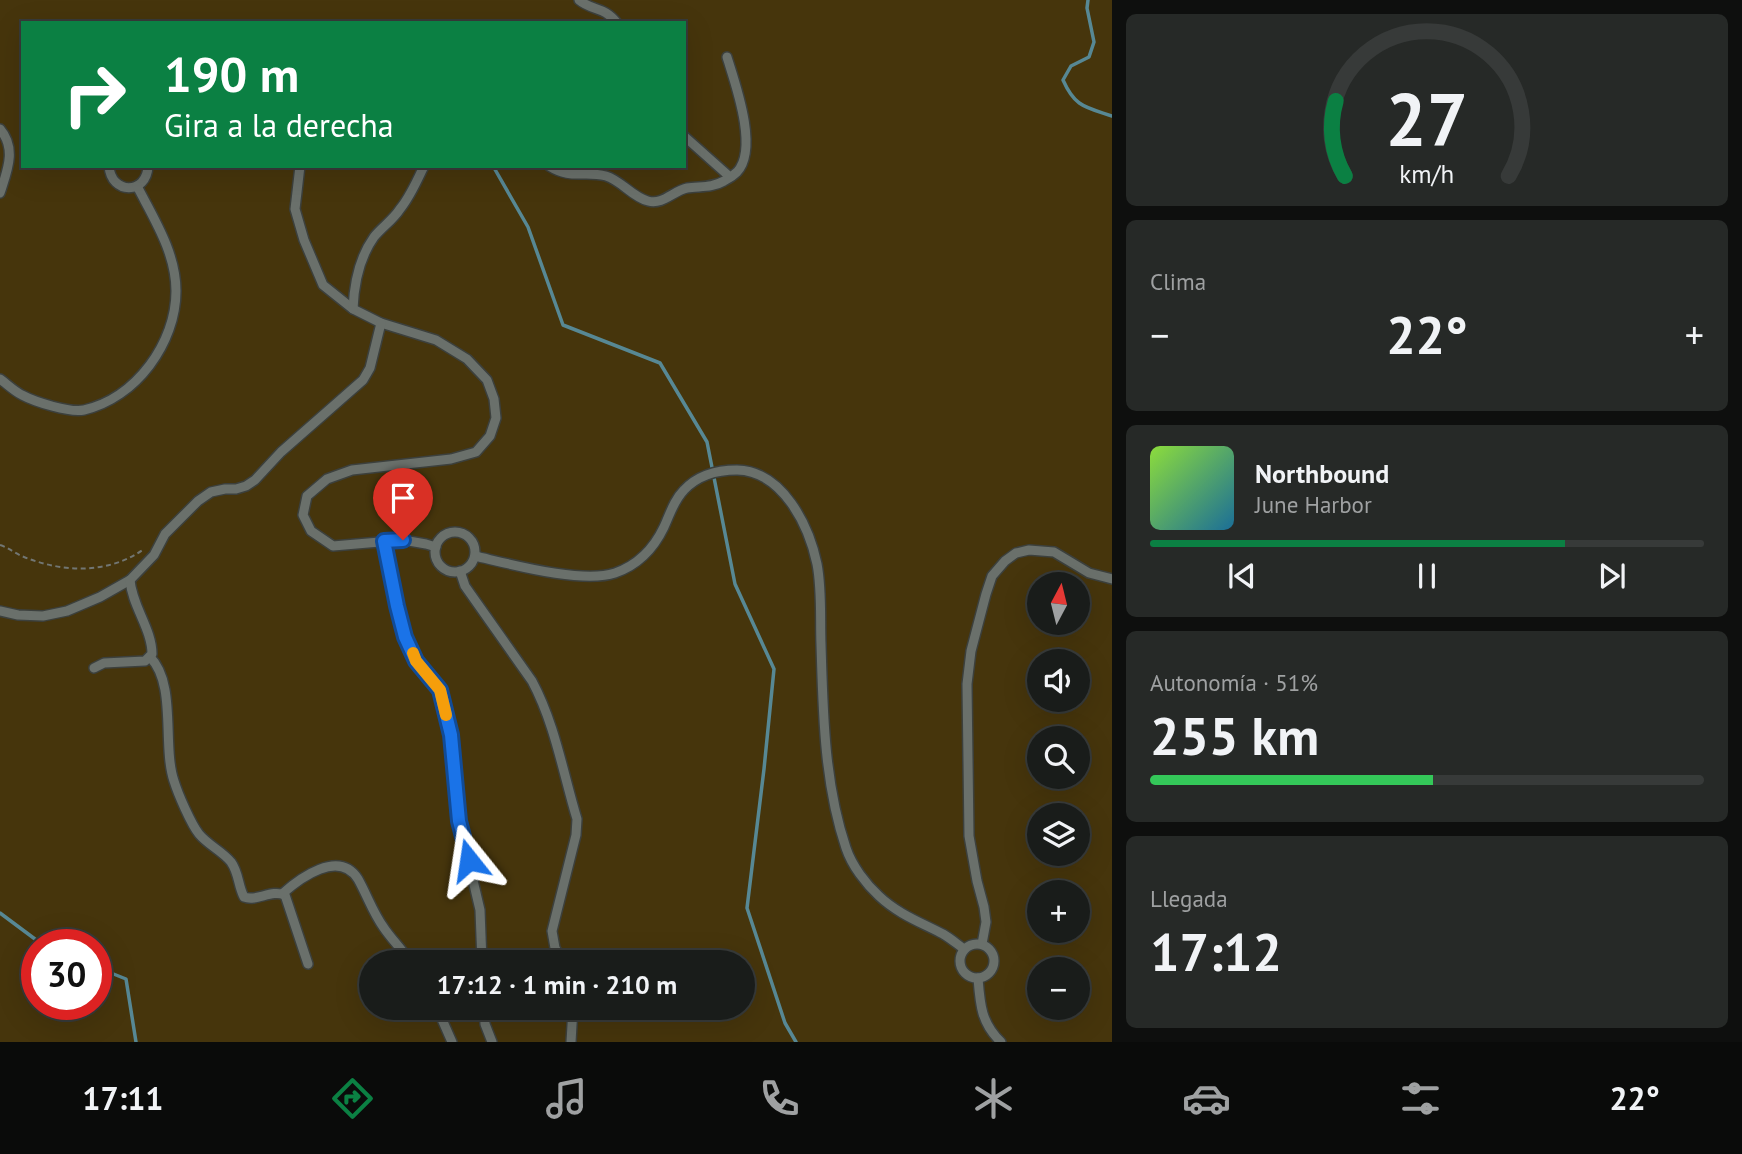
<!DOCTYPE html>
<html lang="es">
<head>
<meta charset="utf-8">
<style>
  body { margin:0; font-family:"PT Sans",sans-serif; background:#262927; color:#f1f3f6; height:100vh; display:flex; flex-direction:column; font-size:26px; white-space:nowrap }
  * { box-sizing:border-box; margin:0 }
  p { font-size:23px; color:#9fa1a2 }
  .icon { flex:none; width:38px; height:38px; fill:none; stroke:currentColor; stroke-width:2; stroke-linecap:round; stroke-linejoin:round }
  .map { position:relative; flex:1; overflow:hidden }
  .side { display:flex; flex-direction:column; gap:14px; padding:14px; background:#0e0f0e; width:630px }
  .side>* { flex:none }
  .hud { position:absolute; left:21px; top:21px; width:665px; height:147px; border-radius:0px; box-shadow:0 7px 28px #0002,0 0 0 2px #373a39; background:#0b8043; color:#fff; overflow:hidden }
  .needle { width:46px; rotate:7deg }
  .fabs { position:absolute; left:1027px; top:572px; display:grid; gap:14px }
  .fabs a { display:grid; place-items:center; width:63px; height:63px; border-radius:50%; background:#191c1a; box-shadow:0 7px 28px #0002,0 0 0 2px #373a39; font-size:35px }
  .speed { position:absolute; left:21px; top:929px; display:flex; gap:14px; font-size:35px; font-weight:700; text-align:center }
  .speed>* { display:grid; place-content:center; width:91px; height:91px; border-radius:50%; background:#191c1a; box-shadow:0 7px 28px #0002,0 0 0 2px #373a39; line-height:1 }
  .speed .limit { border:10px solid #d22; background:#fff; color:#111 }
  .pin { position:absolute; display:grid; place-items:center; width:60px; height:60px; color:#fff; margin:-72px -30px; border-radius:50% 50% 50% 0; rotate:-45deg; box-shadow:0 0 7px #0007 }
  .pin .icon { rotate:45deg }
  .me { position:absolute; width:77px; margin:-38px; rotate:345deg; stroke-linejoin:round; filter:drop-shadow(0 0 5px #0008) }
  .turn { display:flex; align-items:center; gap:24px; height:147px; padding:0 28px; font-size:32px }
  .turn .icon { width:91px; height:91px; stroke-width:2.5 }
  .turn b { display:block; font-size:49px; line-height:60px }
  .big { font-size:52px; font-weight:800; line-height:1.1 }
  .side .widget { flex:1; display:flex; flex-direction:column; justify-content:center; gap:10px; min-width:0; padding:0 24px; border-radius:10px; background:#262927 }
  .side .dial { align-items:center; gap:0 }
  .dial svg { height:182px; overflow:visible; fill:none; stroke:#373a39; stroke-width:7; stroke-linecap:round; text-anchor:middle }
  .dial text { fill:#f1f3f6; stroke:none }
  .song { display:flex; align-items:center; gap:21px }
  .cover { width:84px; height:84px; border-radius:10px; background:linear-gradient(135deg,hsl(90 70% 55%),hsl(200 70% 35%)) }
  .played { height:7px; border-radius:4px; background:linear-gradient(90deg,#0b8043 75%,#373a39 75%) }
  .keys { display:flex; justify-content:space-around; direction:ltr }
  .heat { display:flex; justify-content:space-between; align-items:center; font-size:38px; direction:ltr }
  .charge { height:10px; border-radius:5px; background:linear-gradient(90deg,#34c759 51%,#373a39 0) }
  .trip { position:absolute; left:359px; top:950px; width:396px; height:70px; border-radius:35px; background:#191c1a; box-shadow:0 7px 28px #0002,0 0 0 2px #373a39; font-weight:800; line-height:70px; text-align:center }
  .tabs { display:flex; height:112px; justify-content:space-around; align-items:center; background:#0a0b0a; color:#9fa1a2 }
  .tabs .icon { width:49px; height:49px }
  .tabs .active { color:#0b8043 }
  .tabs b { font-size:32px; color:#f1f3f6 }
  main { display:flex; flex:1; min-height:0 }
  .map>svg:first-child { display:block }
  .green { fill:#46350c; fill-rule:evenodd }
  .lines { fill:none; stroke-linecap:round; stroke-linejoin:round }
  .stream { stroke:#578894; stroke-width:3.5 }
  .minor-casing { stroke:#3c403d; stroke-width:12 }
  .path { stroke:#727673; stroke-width:2; stroke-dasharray:5 3.5; stroke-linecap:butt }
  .minor { stroke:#6a706b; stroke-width:9 }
  .route-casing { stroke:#114b97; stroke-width:18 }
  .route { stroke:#1a73e8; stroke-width:12 }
  .slow { stroke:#f59e0b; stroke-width:12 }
</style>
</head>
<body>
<main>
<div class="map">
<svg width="1112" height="1042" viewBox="0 0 1112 1042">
  <rect width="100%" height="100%" fill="#212522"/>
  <!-- green -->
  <path class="green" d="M0,0H1112V1042H0ZM23,23H684V166H23ZM1040,584H1078V623H1040ZM1040,662H1078V700H1040ZM1040,738H1078V777H1040ZM1040,816H1078V854H1040ZM1040,892H1078V931H1040ZM37,945H96V1004H37ZM371,962H742V1008H371ZM1040,970H1078V1008H1040Z"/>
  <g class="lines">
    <!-- stream -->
    <g class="stream">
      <path d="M1088,0L1087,8L1094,42L1089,57L1071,66L1063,80C1075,107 1085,107 1112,116"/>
      <polyline points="493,166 528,227 563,325 660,363 707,442 735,584 774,669 764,769 747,908 785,1023 796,1042"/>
      <polyline points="0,913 43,945"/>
      <polyline points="96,967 126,979 136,1042"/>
    </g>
    <!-- minor casing -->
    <g class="minor-casing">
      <g id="minor">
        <path d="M579,0C592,11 604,6 617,23"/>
        <path d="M0,129C17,149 7,171 0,193"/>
        <polyline points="684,136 730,177"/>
        <path d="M109,166C111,195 147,195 148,166"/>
        <polyline points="300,166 295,209 304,240 323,285 353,309 381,323 436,340 467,359 487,380 494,399 496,418 490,436 476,452 451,459 352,470 327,479 307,496 303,515 311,531 333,546 403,540 426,544 436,547"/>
        <path d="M549,166C571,180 584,170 606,176C622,181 632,197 648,201C663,205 673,191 687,188C700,186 712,188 724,181C728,179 734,175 737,172C759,149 735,83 727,57"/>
        <path d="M353,309C354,284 359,258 374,237C382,227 393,220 400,209C410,197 417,181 424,166"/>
        <path d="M0,379C7,384 14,391 22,395C35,402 70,413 84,410C136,398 176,343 176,291C176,253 154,219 137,186"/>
        <circle cx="455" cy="552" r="20"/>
        <polyline points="384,541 397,606 406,637 416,661 440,690 451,735 459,821 480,910 482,962"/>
        <path d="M475,556C510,564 582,584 615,573C638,565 654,548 664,527C670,514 674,500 684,490C698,475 718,470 737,470C783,471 809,526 817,564C822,590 820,618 821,644C823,712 824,783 846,848C852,866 866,884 879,896C898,914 920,922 943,934C950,938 957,944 964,949"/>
        <path d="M460,571L465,586L532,681C555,724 563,773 577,819L576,835L552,931L555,948L563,962"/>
        <polyline points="0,611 18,615 43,616 67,611 100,597 130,580 154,555 165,534 198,501 211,492 225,489 236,489 246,486 255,480 281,452 363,380 370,368 381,323"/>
        <path d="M150,657C177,684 162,746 174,781C178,794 191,824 199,834C208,845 222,851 231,862C239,873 238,886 244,897C257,902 271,889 285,895L308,964"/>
        <path d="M94,668L104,663L145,661L152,654C152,629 132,606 130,580"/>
        <path d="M282,894C300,878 339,849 358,879C367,895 373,913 384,928C392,940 403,950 410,962"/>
        <circle cx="977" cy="961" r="17"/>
        <polyline points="982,944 986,922 984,907 977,881 969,836 967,684 971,651 986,594 992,576 1005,561 1016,553 1029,550 1054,552 1089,573 1112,579"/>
        <path d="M978,978C980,1004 981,1023 1001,1042"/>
        <polyline points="437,1008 452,1042"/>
        <polyline points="484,1008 485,1024 492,1042"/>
        <polyline points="571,1042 573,1008"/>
      </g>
    </g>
    <!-- path -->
    <path class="path" d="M0,545C9,548 16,554 24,557C64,573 109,574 144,549"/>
    <!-- minor -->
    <use href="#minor" class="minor"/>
  </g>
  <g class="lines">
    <!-- route casing -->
    <g class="route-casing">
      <polyline id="route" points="403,540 384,541 397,606 405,637 416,661 440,690 451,735 459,821 469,860"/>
    </g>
    <!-- route -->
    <use href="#route" class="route"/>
    <!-- slow -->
    <polyline class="slow" points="413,653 416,661 440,690 446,715"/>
  </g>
</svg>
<div class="fabs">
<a><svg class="needle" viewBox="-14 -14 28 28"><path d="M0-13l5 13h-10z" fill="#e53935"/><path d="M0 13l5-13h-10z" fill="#9fa1a2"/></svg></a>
<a><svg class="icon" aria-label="sound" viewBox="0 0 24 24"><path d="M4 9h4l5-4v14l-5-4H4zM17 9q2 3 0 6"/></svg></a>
<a><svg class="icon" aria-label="search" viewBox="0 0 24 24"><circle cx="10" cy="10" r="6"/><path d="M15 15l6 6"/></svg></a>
<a><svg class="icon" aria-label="layers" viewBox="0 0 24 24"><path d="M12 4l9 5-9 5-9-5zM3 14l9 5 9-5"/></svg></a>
<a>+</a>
<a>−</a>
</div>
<div class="speed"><div class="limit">30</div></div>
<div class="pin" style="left:403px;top:540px;background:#d93025"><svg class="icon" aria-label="arrive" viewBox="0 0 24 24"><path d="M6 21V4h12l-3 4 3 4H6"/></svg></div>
<svg class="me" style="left:469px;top:860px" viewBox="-20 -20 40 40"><path d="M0-17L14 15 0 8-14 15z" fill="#1a73e8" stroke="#fff" stroke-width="4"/></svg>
<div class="trip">17:12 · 1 min · 210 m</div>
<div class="hud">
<div class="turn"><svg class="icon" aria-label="right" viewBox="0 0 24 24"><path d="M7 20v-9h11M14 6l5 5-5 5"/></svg><div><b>190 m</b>Gira a la derecha</div></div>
</div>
</div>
<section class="side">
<div class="widget dial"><svg viewBox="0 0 100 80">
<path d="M14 69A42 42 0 1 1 86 69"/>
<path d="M14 69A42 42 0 0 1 10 36" stroke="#0b8043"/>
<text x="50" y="56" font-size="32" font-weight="700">27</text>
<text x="50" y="72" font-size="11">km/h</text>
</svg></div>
<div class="widget"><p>Clima</p>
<div class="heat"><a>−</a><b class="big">22°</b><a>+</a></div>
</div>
<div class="widget">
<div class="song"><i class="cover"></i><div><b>Northbound</b><p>June Harbor</p></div></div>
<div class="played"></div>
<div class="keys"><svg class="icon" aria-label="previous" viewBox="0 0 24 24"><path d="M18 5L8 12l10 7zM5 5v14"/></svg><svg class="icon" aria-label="pause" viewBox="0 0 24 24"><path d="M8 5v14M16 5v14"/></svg><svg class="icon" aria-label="next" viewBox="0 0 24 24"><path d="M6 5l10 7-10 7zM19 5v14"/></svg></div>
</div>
<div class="widget"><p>Autonomía · 51%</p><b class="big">255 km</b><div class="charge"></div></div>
<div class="widget"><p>Llegada</p><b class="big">17:12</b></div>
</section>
</main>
<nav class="tabs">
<b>17:11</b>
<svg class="icon active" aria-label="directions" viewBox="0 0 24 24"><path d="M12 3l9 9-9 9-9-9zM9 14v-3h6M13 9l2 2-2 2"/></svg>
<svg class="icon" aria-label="music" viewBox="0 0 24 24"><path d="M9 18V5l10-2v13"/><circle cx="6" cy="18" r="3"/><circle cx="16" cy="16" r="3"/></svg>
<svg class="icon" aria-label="phone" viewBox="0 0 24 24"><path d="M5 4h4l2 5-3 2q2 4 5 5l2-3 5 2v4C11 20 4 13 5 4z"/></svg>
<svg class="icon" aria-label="climate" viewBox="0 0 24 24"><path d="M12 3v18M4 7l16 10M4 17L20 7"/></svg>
<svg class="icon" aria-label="car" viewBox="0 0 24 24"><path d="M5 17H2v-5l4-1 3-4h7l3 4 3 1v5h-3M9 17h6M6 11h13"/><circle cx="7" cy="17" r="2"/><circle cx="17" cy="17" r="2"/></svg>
<svg class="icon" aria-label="filters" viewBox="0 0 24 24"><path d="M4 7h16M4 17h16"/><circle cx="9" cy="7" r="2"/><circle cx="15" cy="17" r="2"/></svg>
<b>22°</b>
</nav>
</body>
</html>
